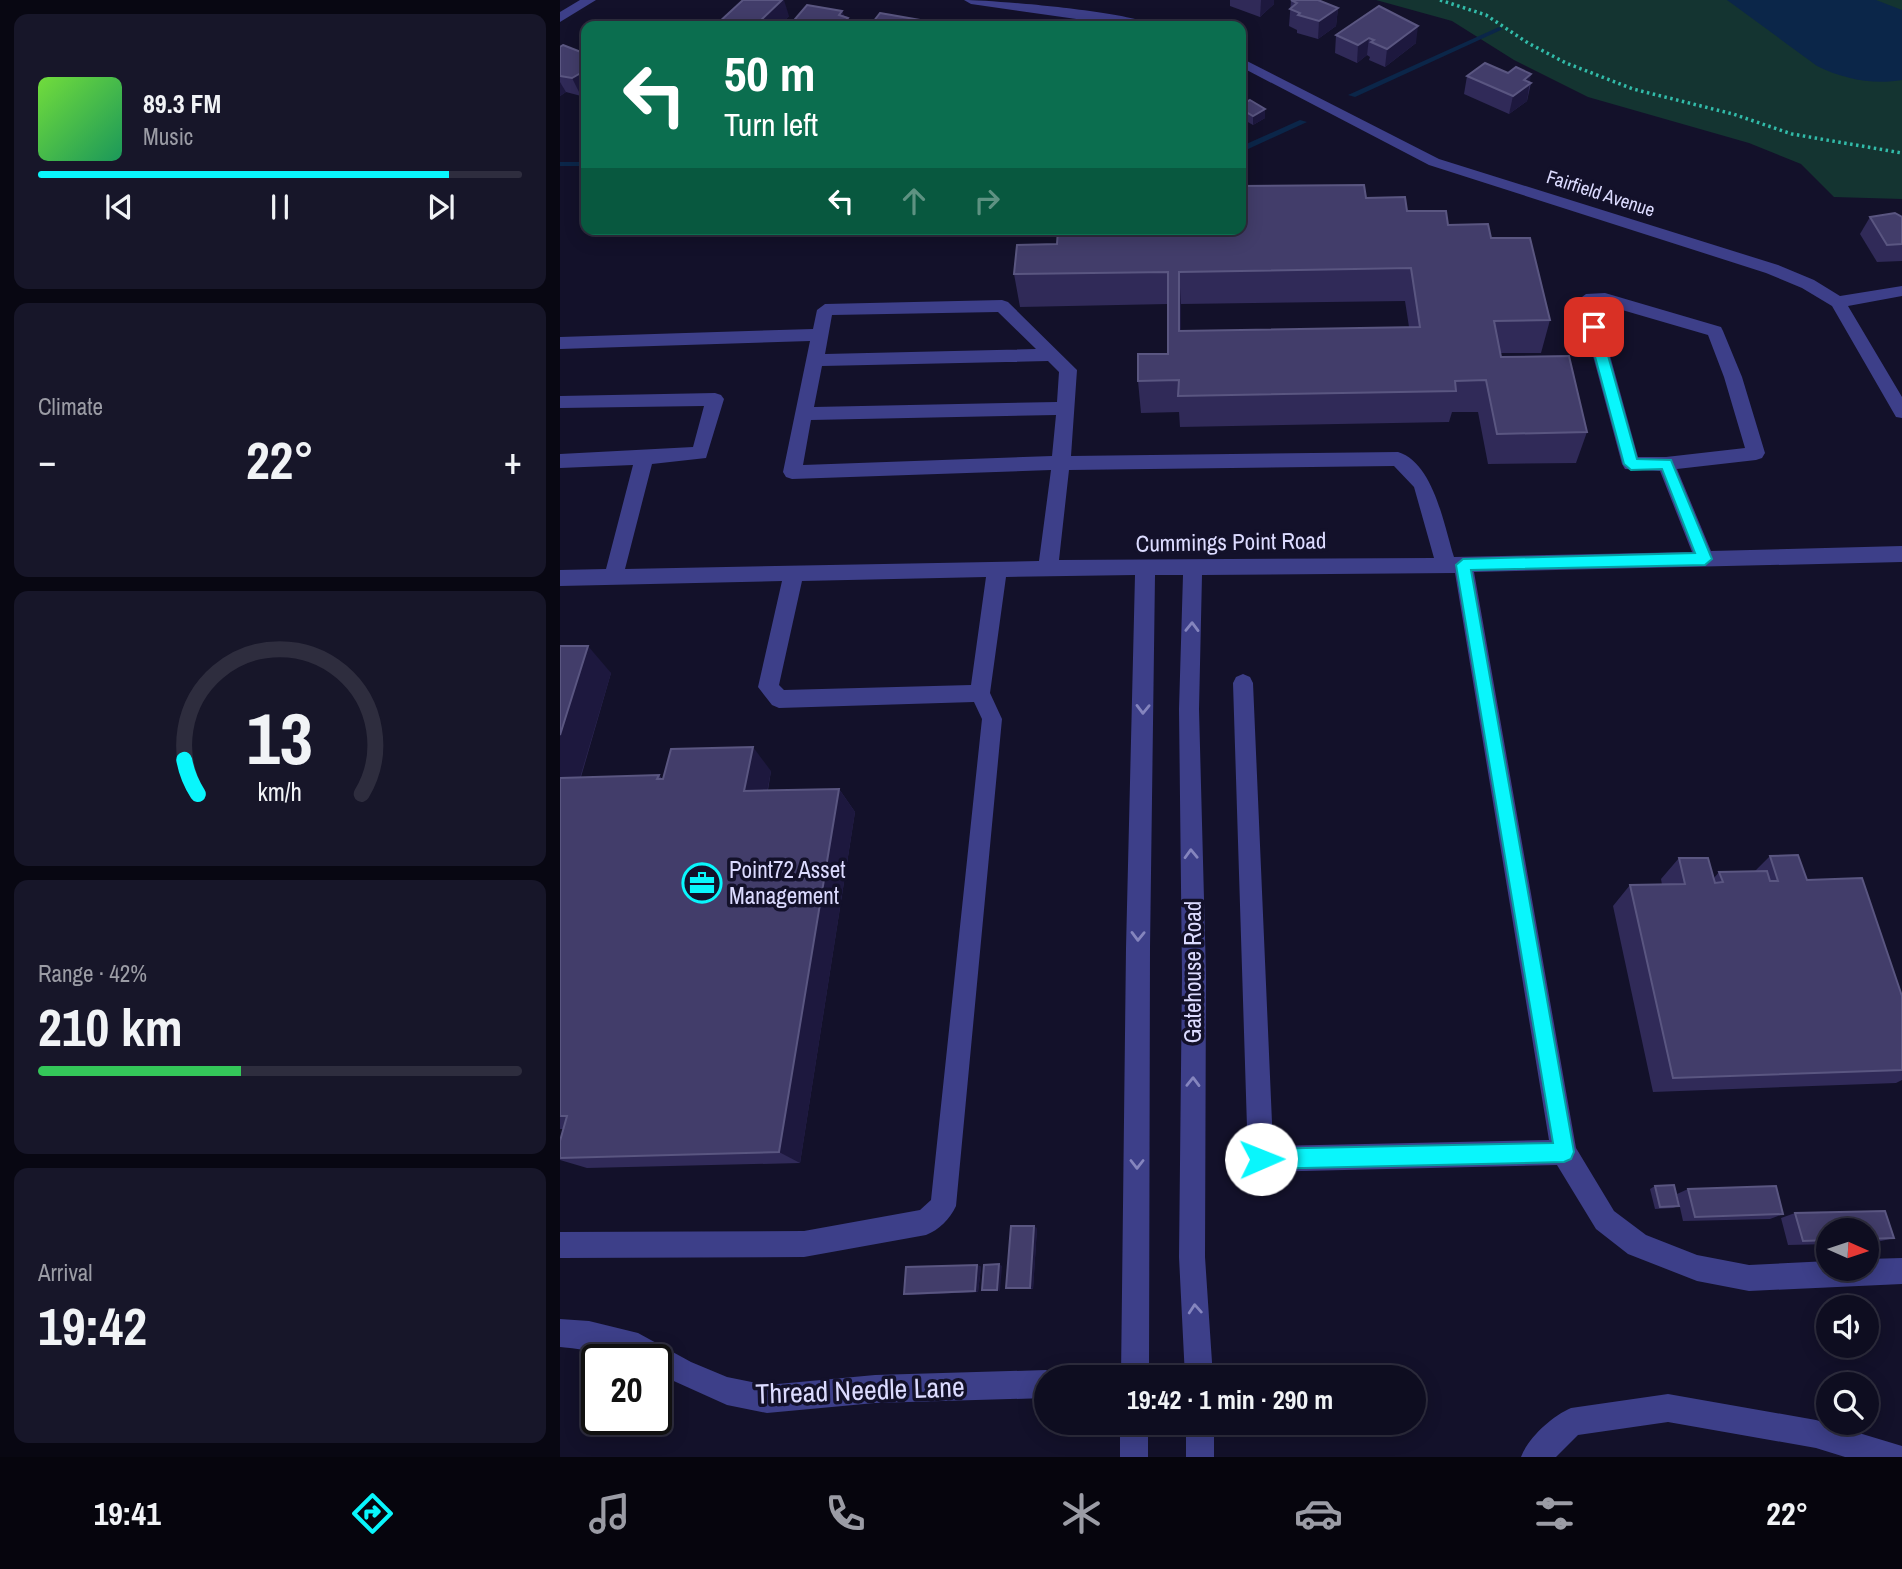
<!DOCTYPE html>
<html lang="en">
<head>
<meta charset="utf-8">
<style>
  body { margin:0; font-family:"Archivo Narrow",sans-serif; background:#171629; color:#f1f3f6; height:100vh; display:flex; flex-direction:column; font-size:26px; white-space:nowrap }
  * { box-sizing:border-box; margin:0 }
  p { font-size:23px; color:#9b9ca5 }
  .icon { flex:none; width:38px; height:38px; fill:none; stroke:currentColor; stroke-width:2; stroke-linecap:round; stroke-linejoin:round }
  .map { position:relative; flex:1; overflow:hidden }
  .details { display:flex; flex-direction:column; gap:14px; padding:14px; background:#080712; width:560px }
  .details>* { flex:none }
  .hud { position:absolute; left:21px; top:21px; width:665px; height:214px; border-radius:14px; box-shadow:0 4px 18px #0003,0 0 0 2px #2e2d3e; background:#0b6e4f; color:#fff; overflow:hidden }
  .needle { width:46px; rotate:93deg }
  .tools { position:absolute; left:1256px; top:1218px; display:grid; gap:14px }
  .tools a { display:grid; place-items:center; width:63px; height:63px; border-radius:50%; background:#0e0d20; box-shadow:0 4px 18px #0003,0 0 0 2px #2e2d3e; font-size:35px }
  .speed { position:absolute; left:21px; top:1344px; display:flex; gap:14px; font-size:35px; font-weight:700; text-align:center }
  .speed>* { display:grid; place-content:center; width:91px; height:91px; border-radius:50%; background:#0e0d20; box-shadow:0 4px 18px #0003,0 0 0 2px #2e2d3e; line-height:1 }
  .speed .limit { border:4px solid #111; border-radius:10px; background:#fff; color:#111 }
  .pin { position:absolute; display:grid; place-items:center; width:60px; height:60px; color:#fff; margin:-30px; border-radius:14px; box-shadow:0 4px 10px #0006 }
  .me { position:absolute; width:77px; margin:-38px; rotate:89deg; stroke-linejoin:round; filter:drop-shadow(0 0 5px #0008) }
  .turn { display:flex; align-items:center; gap:24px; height:147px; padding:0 28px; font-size:32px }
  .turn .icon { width:91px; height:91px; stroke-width:2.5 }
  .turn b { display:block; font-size:49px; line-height:60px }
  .lanes { display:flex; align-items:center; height:66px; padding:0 28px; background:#0003; justify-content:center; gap:35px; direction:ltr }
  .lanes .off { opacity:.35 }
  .big { font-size:52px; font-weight:700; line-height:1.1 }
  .details .card { flex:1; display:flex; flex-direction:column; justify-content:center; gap:10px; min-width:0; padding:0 24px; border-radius:14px; background:#171629 }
  .details .dial { align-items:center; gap:0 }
  .dial svg { height:182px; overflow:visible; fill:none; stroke:#2e2d3e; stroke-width:7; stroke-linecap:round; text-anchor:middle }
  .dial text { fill:#f1f3f6; stroke:none }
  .song { display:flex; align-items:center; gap:21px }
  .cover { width:84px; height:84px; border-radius:10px; background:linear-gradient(135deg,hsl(100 70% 55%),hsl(150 70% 35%)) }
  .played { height:7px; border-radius:4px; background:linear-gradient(90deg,#09f6fc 85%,#2e2d3e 85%) }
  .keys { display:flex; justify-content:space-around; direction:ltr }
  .heat { display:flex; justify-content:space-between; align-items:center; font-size:38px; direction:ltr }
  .charge { height:10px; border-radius:5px; background:linear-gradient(90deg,#34c759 42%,#2e2d3e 0) }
  .trip { position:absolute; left:474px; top:1365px; width:392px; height:70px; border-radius:35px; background:#0e0d20; box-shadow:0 4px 18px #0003,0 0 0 2px #2e2d3e; font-weight:700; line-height:70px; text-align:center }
  .dock { display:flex; height:112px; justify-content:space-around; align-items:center; background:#06050d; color:#9b9ca5 }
  .dock .icon { width:49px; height:49px }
  .dock .active { color:#09f6fc }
  .dock b { font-size:32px; color:#f1f3f6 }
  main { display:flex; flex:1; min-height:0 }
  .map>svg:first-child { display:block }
  .green { fill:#143431 }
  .water { fill:#0b2649 }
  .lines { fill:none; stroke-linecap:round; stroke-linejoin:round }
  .stream { fill:#0b2649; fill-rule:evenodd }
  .path { stroke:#32bba9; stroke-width:3.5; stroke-dasharray:2.5 3.5; stroke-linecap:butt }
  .minor { fill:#3d3f89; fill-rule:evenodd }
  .wall { fill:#302a58; fill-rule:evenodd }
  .shaded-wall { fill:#1d183e }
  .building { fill:#423d6a; stroke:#5a5681; stroke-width:2; fill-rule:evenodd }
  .oneway { stroke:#8585be }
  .route { fill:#09f6fc; stroke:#06a0a4; stroke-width:2 }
  .labels { text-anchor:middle; stroke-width:7; stroke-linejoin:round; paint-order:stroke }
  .far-street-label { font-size:19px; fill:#dcdbff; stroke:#13112a }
  .street-label { font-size:23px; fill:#dcdbff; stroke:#13112a }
  .poi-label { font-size:23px; fill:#dcdbff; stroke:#13112a; text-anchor:start }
  .near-street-label { font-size:28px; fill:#dcdbff; stroke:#13112a }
</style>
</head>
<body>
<main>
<section class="details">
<div class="card">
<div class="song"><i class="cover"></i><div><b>89.3 FM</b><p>Music</p></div></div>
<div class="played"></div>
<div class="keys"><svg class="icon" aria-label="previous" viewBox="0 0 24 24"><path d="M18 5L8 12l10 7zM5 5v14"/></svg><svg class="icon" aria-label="pause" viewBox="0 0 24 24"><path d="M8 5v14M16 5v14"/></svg><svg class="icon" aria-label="next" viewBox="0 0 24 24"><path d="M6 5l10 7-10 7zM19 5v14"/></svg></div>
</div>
<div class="card"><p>Climate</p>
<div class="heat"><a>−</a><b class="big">22°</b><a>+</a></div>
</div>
<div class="card dial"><svg viewBox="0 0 100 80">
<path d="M14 69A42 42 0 1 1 86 69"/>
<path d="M14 69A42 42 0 0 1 8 54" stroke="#09f6fc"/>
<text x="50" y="56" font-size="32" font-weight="700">13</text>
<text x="50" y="72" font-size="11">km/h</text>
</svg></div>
<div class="card"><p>Range · 42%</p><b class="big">210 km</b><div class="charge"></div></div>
<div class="card"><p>Arrival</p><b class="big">19:42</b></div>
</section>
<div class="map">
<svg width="1342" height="1457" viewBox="0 0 1342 1457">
  <rect width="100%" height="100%" fill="#13112a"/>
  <!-- green -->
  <polygon class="green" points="816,0 1342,0 1342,199 1274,197 1241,164 1189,143 1028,97 954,60 892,21"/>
  <!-- water -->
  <path class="water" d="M1167,0H1316L1342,10V80C1313,85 1283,79 1257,66Z"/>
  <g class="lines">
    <!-- stream -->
    <g class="stream">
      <polygon points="939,27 942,29 941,30 795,97 788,95"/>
      <polygon points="740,120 747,122 686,150 681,150 681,144 684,145"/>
      <rect x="0" y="162" width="26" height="4"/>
    </g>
    <!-- path -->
    <polyline class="path" points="880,0 926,15 968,43 1006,63 1073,89 1173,114 1232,134 1342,153"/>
    <!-- minor -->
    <g class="minor">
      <polygon points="20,0 36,0 0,22 0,12"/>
      <path d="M404,0C433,0 576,12 593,26H566L411,4Z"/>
      <polygon points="681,58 879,159 1218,265 1254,280 1280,296 1342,286 1342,296 1288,306 1342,397 1342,418 1336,417 1272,306 1242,288 1206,273 869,165 681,67"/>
      <path d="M1045,293L1161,327L1163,331L1182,377L1205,453L1202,458L1196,460L1117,469L1151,551L1342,546V562L914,572L1016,1148L1054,1211L1086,1235L1137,1255L1189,1265L1269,1261V1269H1307V1259L1342,1258V1284L1189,1291L1137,1281L1068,1254L1036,1229L997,1165L701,1172L692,1168L688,1159L673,683L676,677L683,674L690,677L693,683L713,1146L989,1140L895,573L642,575L639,709L646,975L645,1257L653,1377H625L619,1257L622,975L619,709L623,575H595L590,948L589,1377H561L566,948L575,575L446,577L430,693L442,719L396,1206C390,1219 379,1230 366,1235L244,1257L0,1258V1232L244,1231L360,1210L371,1200L422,719L414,702L219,708L212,705L198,687L222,581L0,586V570L46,569L73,465L0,468V454L133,447L144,406L0,408V396L155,393L161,395L164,399L146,458L92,464L65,569L479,561L491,470L232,479L226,477L223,472L250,341L0,349V337L253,329L257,310L265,304L442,300L448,302L517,370L511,456L838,452C874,463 884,526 894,557L1132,552L1100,471L1065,469L1062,464L1018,300L1026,294ZM1036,305H1045L1148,335L1164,377L1185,448L1106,457H1078ZM438,312L476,349L265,354L272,315ZM488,361L499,372L497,402L254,407L262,366ZM496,415L492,456L243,465L251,420ZM834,466L854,487L874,558L499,560L509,470ZM426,577L411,685L224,690L219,685L242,581Z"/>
      <path d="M0,1319L29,1321L78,1333L131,1362L167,1377L207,1385L315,1375L486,1370L497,1377H486V1398L315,1403L207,1413L167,1405L96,1373V1360C64,1360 33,1349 0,1347Z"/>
      <path d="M1108,1394L1256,1420L1342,1446V1457H1285L1256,1448L1108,1422L1018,1435L996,1457H961C968,1438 992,1416 1011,1408Z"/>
      <rect x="560" y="1423" width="28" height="34"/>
      <rect x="626" y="1423" width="28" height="34"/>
    </g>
  </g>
  <!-- wall -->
  <g class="wall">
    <polygon points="670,0 714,0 714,4 700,17 670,6"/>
    <polygon points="731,0 778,8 776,26 758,39 737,33 737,30 729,26"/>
    <polygon points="819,6 856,43 825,67 809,60 810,57 807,55 797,63 775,53 776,35"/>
    <polygon points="282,11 284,16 290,26 237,26 235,19"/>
    <polygon points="229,16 219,26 158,26 157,24"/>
    <polygon points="0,47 26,54 26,93 21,96 6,92 0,96"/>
    <polygon points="907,76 971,83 967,101 949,114 904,94"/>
    <polygon points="681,105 705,109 705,118 693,125 681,118"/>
    <path d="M806,198L931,238L990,320L981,353H940L941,357L1027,432L1016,463L928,464L918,412H892L889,422L620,427L619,412L581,413L578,381L608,354V304L460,307L454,274L497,244L538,229ZM845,301L849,327L621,331V304Z"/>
    <polygon points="1310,217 1342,217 1342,261 1317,262 1300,234"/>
    <polygon points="0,646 51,673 21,777 99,775 102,779 211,771 208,790 279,789 295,812 240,1163 27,1168 0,1160 0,1141 3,1129 0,1129"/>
    <polygon points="1210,856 1247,880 1342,996 1342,1080 1336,1083 1093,1092 1053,906 1070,885 1102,885 1101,879 1119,858 1154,878 1159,872 1195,871"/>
    <polygon points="1095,1186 1119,1206 1113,1208 1095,1209 1090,1189"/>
    <polygon points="1128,1189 1223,1214 1210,1219 1123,1221 1117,1194"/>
    <polygon points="1325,1211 1334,1238 1317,1242 1307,1242 1307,1230 1269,1230 1269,1244 1228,1245 1221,1218 1235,1213"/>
    <polygon points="477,1228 473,1289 449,1289 446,1288"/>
    <polygon points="417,1265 421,1267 418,1292 348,1295 344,1294"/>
  </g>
  <!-- shaded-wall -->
  <g class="shaded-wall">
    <polygon points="222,0 224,0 229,16 219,26 199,26 198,23"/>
    <polygon points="701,0 714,0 714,4 700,17"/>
    <polygon points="778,8 776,26 758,39 759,21"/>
    <polygon points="282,11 285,21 288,18 290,26 281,26 279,15"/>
    <polygon points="360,20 362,26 355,26"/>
    <polygon points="188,21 190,26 182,26"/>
    <polygon points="858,26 856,43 825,67 827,49"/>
    <polygon points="809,38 807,55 797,63 798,45"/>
    <polygon points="26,70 26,93 21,96 12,78"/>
    <polygon points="971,74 967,101 949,114 953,96 964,80"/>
    <polygon points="0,82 6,92 0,96"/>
    <polygon points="705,109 705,118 693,125 693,116"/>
    <polygon points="619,272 621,304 621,363 619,331"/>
    <polygon points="28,646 51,673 12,805 0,794 0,735"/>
    <polygon points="193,747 211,771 203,814 184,791"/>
    <polygon points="279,789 295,812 240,1163 219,1152"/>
    <polygon points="474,1226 477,1228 473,1289 470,1288"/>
    <polygon points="439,1264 442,1266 440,1291 437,1290"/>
    <polygon points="417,1265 421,1267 418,1292 415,1291"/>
  </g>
  <!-- building -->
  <g class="building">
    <polygon points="183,0 222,0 198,23 188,21 182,26 166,26 157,24"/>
    <polygon points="731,0 758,0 778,8 759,21 738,15 740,13 730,9 737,3"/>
    <polygon points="247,5 282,11 279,15 288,18 281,26 238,26 242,22 235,19"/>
    <polygon points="819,6 858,26 827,49 811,42 814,40 809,38 798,45 776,35"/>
    <polygon points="320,13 360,20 355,26 310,26"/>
    <polygon points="457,20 496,26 453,26"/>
    <polygon points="3,45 26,54 26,70 12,78 0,76 0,47"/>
    <polygon points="925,63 948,73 956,67 971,74 964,80 971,83 953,96 907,76"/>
    <polygon points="690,100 705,109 693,116 681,109 681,105"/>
    <path d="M804,185L806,198L845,197L847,211H886L888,225L928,224L931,238H970L990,320L934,321L941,357L1009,356L1027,432L937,434L926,380L895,381L896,391L618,396L619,380L578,381V354H608V272L454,274L457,245L497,244L498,230L681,229V186ZM851,268L860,327L619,331V272Z"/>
    <polygon points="1335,213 1342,217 1342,244 1327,245 1310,217"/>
    <polygon points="0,646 28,646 0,735"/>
    <polygon points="193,747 184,791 279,789 219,1152 0,1158 0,1141 7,1116 0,1116 0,778 99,775 97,779 103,779 111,749"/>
    <polygon points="1238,855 1247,880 1302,878 1342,996 1342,1070 1113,1078 1070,885 1125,884 1119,858 1148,858 1155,883 1163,882 1159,872 1207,871 1210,881 1218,881 1210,856"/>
    <polygon points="1114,1185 1119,1206 1100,1207 1095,1186"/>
    <polygon points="1216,1186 1223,1214 1135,1217 1128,1189"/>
    <polygon points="1325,1211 1334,1238 1307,1239 1307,1230 1269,1230 1269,1240 1243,1241 1235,1213"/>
    <polygon points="451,1226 474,1226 470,1288 446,1288"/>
    <polygon points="439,1264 437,1290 422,1290 424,1265"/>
    <polygon points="417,1265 415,1291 344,1294 346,1267"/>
  </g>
  <!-- one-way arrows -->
  <defs><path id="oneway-chevron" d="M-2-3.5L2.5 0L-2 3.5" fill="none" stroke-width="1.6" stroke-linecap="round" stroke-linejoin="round" transform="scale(1.75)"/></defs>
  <g class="oneway">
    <use href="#oneway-chevron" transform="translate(632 627) rotate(-89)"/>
    <use href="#oneway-chevron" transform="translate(583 709) rotate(91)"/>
    <use href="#oneway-chevron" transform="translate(631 854) rotate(-92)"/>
    <use href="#oneway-chevron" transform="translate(578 936) rotate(91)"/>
    <use href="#oneway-chevron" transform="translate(633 1082) rotate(-89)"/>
    <use href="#oneway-chevron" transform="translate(577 1164) rotate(90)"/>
    <use href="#oneway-chevron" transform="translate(635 1309) rotate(-94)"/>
  </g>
  <!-- route -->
  <polygon class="route" points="1034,323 1040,327 1077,459 1111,460 1152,559 1145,565 911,570 1014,1152 1011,1159 1004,1162 701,1169 694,1166 691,1159 694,1152 701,1149 993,1143 896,565 903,559 1135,553 1102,469 1071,470 1064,464 1027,327"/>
  <!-- icons -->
  <defs>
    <g id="office-ring" transform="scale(2.0125)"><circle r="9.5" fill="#13112a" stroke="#09f6fc" stroke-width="1.5"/><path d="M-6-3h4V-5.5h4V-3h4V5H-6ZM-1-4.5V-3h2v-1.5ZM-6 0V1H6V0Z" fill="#09f6fc"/></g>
  </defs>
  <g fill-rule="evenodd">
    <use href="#office-ring" x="142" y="883"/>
  </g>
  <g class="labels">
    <!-- far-street labels -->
    <g class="far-street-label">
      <text transform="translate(1041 193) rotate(18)" y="7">Fairfield Avenue</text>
    </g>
    <!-- street labels -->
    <g class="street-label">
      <text transform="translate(671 542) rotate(-1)" y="8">Cummings Point Road</text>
      <text transform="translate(633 972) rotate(-90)" y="8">Gatehouse Road</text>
    </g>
    <!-- poi labels -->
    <g class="poi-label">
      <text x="169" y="878">Point72 Asset<tspan x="169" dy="26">Management</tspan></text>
    </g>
    <!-- near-street labels -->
    <g class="near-street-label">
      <text transform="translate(300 1390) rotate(-2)" y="10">Thread Needle Lane</text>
    </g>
  </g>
</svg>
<div class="tools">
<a><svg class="needle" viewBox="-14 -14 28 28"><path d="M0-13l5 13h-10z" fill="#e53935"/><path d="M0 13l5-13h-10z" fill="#9b9ca5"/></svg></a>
<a><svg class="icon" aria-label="sound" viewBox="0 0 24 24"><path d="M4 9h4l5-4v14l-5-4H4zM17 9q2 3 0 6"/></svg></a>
<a><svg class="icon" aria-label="search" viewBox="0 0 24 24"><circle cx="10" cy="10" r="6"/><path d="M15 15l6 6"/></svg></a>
</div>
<div class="speed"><div class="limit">20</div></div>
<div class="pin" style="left:1034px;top:327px;background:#d93025"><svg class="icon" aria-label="arrive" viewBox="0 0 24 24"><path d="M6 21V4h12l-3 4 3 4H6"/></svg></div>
<svg class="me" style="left:701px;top:1159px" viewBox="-20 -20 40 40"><circle r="19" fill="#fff"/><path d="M0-13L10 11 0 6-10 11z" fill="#09f6fc"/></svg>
<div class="trip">19:42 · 1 min · 290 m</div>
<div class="hud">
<div class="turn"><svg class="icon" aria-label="left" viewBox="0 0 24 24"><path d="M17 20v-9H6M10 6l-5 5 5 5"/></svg><div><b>50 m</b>Turn left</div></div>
<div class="lanes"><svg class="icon" aria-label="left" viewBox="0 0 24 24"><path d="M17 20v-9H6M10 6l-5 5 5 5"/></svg><svg class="icon off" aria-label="ahead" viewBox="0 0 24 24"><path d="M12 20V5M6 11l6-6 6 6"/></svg><svg class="icon off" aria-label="right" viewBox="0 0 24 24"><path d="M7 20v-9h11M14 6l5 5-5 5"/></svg></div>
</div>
</div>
</main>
<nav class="dock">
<b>19:41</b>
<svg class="icon active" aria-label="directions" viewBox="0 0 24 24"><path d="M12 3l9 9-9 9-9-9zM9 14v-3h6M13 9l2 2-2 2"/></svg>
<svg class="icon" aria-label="music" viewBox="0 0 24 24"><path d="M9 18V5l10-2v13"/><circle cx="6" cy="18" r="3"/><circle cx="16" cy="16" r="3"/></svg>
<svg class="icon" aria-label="phone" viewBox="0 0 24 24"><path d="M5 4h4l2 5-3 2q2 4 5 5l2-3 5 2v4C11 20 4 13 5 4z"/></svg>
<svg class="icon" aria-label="climate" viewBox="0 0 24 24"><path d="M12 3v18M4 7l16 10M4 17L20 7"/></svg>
<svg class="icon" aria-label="car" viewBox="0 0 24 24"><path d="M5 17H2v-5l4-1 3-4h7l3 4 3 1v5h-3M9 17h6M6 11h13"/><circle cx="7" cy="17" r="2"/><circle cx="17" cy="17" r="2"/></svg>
<svg class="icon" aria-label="filters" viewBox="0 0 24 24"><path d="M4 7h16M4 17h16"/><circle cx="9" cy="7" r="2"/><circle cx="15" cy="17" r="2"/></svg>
<b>22°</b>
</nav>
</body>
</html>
